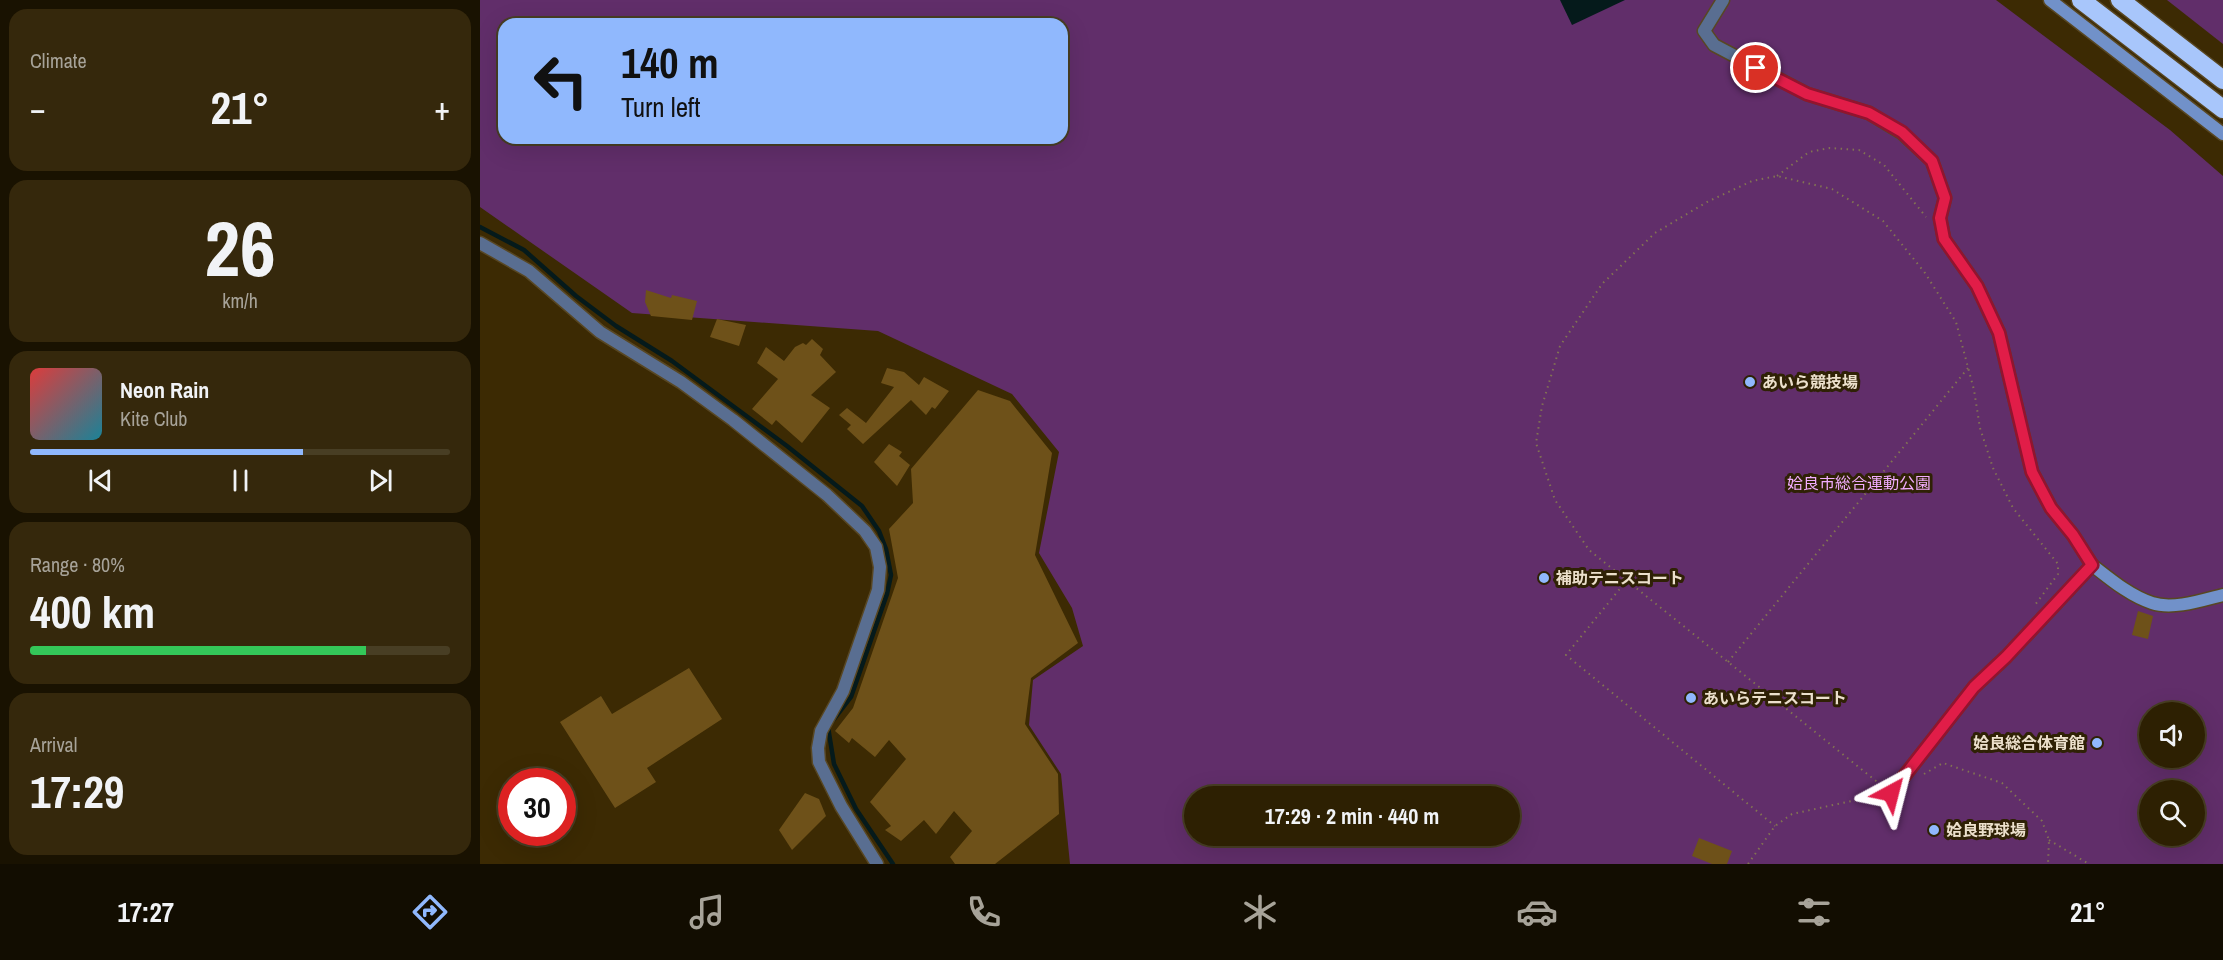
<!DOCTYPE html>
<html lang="en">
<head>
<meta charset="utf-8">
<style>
  body { margin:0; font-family:"Archivo Narrow","Noto Sans JP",sans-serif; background:#35280c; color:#f1f3f6; height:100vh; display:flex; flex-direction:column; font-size:22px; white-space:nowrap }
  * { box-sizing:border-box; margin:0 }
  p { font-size:20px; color:#a7a399 }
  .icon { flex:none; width:33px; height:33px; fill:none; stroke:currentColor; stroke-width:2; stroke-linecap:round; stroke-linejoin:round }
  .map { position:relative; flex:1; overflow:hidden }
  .details { display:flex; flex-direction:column; gap:9px; padding:9px; background:#191201; width:480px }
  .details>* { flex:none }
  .guide { position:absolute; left:18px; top:18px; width:570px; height:126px; border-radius:18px; box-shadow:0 6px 24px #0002,0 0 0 2px #483e24; background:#90b8fd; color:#111; overflow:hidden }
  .tools { position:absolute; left:1659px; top:702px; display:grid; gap:12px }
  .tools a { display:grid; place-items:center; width:66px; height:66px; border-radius:50%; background:#2d2002; box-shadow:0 6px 24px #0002,0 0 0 2px #483e24; font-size:30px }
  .speed { position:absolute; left:18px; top:768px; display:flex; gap:12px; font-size:30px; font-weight:700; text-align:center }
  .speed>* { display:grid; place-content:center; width:78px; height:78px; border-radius:50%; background:#2d2002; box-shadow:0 6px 24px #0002,0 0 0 2px #483e24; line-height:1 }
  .speed .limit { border:9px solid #d22; background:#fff; color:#111 }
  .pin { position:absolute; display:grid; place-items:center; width:51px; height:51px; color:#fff; margin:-26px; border:3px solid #fff; border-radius:50%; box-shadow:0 2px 6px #0007 }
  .me { position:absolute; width:66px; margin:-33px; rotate:38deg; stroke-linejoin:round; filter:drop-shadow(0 0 4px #0008) }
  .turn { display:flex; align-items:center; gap:21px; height:126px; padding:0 24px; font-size:27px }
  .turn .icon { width:78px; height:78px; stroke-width:2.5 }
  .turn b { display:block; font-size:42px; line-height:51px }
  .big { font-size:45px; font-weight:700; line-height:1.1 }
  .details .tile { flex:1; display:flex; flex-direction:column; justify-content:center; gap:9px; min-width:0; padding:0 21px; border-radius:18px; background:#35280c }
  .details .dial { align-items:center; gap:0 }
  .dial b { font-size:78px; line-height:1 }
  .song { display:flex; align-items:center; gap:18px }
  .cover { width:72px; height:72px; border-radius:9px; background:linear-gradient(135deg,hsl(0 70% 55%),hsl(190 70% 35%)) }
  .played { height:6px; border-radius:3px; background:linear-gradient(90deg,#90b8fd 65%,#483e24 65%) }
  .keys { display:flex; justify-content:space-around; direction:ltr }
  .heat { display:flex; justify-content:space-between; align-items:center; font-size:33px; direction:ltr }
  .charge { height:9px; border-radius:4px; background:linear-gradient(90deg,#34c759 80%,#483e24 0) }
  .trip { position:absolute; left:704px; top:786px; width:336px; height:60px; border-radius:30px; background:#2d2002; box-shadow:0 6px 24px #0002,0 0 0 2px #483e24; font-weight:700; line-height:60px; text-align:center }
  .tabs { display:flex; height:96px; justify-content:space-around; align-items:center; background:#120d01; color:#a7a399 }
  .tabs .icon { width:42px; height:42px }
  .tabs .on { color:#90b8fd }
  .tabs b { font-size:27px; color:#f1f3f6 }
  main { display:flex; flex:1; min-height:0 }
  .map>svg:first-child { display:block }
  .green { fill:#612e6a; fill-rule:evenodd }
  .water { fill:#051a1b }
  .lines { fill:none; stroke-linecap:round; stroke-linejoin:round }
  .stream { stroke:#051a1b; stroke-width:4.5 }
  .building { fill:#6e5119 }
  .street-casing { stroke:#584723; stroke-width:15 }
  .secondary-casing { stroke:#584723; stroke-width:15 }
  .highway-casing { stroke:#584723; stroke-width:21 }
  .path { stroke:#827353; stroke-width:2; stroke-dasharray:1.5 4.5; stroke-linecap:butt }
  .street { stroke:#596e91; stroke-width:12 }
  .secondary { stroke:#7191c9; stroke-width:12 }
  .highway { stroke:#a8c6fb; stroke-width:18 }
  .route-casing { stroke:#92132f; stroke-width:15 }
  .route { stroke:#e11d48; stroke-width:10 }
  .poi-dot { fill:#90b8fd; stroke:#2f2105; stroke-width:2 }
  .labels { text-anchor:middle; stroke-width:6; stroke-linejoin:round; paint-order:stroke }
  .poi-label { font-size:16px; font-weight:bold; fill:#ece0cc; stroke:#2f2105; text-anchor:start }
  .park-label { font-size:16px; fill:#f1adfe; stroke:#2f2105 }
</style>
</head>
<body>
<main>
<section class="details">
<div class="tile"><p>Climate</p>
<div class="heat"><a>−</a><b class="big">21°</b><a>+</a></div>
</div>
<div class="tile dial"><b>26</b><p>km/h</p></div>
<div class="tile">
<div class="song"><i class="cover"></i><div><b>Neon Rain</b><p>Kite Club</p></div></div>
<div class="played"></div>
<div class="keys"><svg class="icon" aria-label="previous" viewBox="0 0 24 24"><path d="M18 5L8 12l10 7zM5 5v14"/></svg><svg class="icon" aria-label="pause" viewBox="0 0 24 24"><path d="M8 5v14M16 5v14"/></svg><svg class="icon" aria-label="next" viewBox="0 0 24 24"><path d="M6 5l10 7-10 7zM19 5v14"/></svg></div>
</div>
<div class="tile"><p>Range · 80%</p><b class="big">400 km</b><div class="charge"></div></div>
<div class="tile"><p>Arrival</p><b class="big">17:29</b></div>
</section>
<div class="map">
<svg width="1743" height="864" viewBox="0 0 1743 864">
  <rect width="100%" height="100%" fill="#3c2a03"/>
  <!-- green -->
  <g class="green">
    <path d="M0,0H1516L1690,130L1743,176V864H590L581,774L549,725L553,680L603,646L592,608L559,553L579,452L532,394L398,331L152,313L0,207ZM24,24H582V138H24ZM1670,712H1714V758H1670ZM1670,790H1714V836H1670ZM714,796H1029V836H714Z"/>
    <polygon points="1687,0 1743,0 1743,44"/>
  </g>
  <!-- water -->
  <polygon class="water" points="1080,0 1145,0 1092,25"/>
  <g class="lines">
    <!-- stream -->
    <polyline class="stream" points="0,227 44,250 96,296 136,326 192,361 307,446 382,506 399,531 406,549 411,575 407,594 371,697 348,727 354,764 376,809 413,864"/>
  </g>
  <!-- building -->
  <g class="building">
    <polygon points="166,290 191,298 192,295 217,301 212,320 171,316 165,302"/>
    <polygon points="237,319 266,325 259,346 230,337"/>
    <polygon points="332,339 343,349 340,355 356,372 331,395 350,408 322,443 296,420 292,425 272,409 298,379 277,363 286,347 304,361 315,347 323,343 326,345"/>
    <polygon points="407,368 424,372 439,385 444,377 469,391 455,409 452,407 446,415 431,400 383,444 367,429 371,425 359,415 367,408 386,423 414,387 401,383"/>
    <polygon points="498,390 530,401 572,453 555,555 598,643 551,678 545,724 578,774 579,814 515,864 475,864 470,857 492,831 474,811 456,834 444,820 421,841 405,830 411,826 390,802 426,759 409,740 395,757 372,738 369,743 355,731 373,708 418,578 409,529 433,503 431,469"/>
    <polygon points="409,444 422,452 419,456 430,465 417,486 394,462"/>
    <polygon points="1658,611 1673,616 1668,639 1652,635"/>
    <polygon points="209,668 242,719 167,768 176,782 135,808 80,722 121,696 132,714"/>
    <polygon points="325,793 339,799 346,816 312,850 299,830"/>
    <polygon points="1219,838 1252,851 1247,864 1232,864 1212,856"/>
  </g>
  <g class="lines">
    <!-- street casing -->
    <g class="street-casing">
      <g id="street">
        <polyline points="1243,0 1224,31 1234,45 1327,94 1389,113 1422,133 1452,161 1465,198 1460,218 1464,239 1497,286 1519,333 1552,472 1571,508 1593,535 1612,565 1526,657 1494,687 1411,793"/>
        <polyline points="0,243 49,271 120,332 201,382 253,420 347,495 385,531 396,547 400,567 398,590 363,691 341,731 338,748 339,762 361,806 397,864"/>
      </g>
    </g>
    <!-- secondary casing -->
    <g class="secondary-casing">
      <g id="secondary">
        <polyline points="1570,0 1743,134"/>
        <path d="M1612,565C1630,579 1650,596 1672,603C1693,610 1723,600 1743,595"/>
      </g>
    </g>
    <!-- highway casing -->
    <g class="highway-casing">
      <g id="highway">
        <polyline points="1601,0 1743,109"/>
        <polyline points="1640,0 1743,80"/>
      </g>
    </g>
    <!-- path -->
    <g class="path">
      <polyline points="1297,176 1329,152 1350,148 1379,150 1404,165 1446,217"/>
      <polyline points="1147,580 1086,655 1295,826"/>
      <polyline points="1248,662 1488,368"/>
      <polyline points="1444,774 1463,763 1522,783 1562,821 1569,840 1568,864"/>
      <polyline points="1401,785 1109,550 1075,500 1056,443 1062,406 1080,346 1122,284 1175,233 1227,202 1272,181 1297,176 1352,189 1403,221 1445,273 1476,322 1494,390 1500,428 1513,468 1533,508 1578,564 1578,574 1555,605"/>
      <polyline points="1569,840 1609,864"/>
      <polyline points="1268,864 1295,826 1312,814 1399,795"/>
    </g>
    <!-- street -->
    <use href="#street" class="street"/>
    <!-- secondary -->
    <use href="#secondary" class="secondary"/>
    <!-- highway -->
    <use href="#highway" class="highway"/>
  </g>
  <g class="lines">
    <!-- route casing -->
    <g class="route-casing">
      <polyline id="route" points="1276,68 1327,94 1389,113 1422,132 1452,161 1465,198 1460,218 1464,239 1497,286 1519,333 1552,472 1571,508 1593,535 1612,565 1526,657 1494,687 1411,793"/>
    </g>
    <!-- route -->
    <use href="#route" class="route"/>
  </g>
  <!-- markers -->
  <g class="poi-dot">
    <circle cx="1270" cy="382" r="6"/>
    <circle cx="1064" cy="578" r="6"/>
    <circle cx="1211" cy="698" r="6"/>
    <circle cx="1617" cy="743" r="6"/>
    <circle cx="1454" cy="830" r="6"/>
  </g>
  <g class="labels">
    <!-- poi labels -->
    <g class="poi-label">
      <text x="1282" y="388">あいら競技場</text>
      <text x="1076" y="584">補助テニスコート</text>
      <text x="1223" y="704">あいらテニスコート</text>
      <text x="1605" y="749" text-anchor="end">姶良総合体育館</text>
      <text x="1466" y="836">姶良野球場</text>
    </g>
    <!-- park labels -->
    <g class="park-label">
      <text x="1379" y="489">姶良市総合運動公園</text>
    </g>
  </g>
</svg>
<div class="tools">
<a><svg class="icon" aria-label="sound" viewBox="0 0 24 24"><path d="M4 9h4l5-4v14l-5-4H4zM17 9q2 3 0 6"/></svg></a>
<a><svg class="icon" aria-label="search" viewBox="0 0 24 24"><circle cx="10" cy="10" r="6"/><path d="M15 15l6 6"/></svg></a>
</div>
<div class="speed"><div class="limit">30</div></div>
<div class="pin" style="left:1276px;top:68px;background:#d93025"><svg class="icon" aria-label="arrive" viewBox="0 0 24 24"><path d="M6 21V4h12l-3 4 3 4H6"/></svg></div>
<svg class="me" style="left:1411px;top:793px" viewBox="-20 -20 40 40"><path d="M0-17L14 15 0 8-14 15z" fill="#e11d48" stroke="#fff" stroke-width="4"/></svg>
<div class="trip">17:29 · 2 min · 440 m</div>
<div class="guide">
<div class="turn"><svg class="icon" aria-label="left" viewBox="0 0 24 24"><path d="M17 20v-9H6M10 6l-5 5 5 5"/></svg><div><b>140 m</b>Turn left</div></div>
</div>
</div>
</main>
<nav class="tabs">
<b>17:27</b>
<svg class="icon on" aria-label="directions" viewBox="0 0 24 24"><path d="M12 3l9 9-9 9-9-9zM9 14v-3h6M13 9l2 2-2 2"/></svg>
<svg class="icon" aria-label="music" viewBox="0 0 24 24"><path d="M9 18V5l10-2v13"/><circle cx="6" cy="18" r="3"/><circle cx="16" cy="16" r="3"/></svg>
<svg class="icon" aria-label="phone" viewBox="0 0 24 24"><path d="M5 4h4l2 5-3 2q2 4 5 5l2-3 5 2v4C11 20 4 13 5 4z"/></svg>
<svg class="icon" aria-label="climate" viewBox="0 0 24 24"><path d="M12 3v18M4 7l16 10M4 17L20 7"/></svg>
<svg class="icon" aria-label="car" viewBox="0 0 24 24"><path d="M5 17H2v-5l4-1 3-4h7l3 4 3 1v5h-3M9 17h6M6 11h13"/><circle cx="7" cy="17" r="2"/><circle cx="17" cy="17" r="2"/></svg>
<svg class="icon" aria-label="filters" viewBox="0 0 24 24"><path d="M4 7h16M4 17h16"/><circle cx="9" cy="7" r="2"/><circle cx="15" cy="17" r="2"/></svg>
<b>21°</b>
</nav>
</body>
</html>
